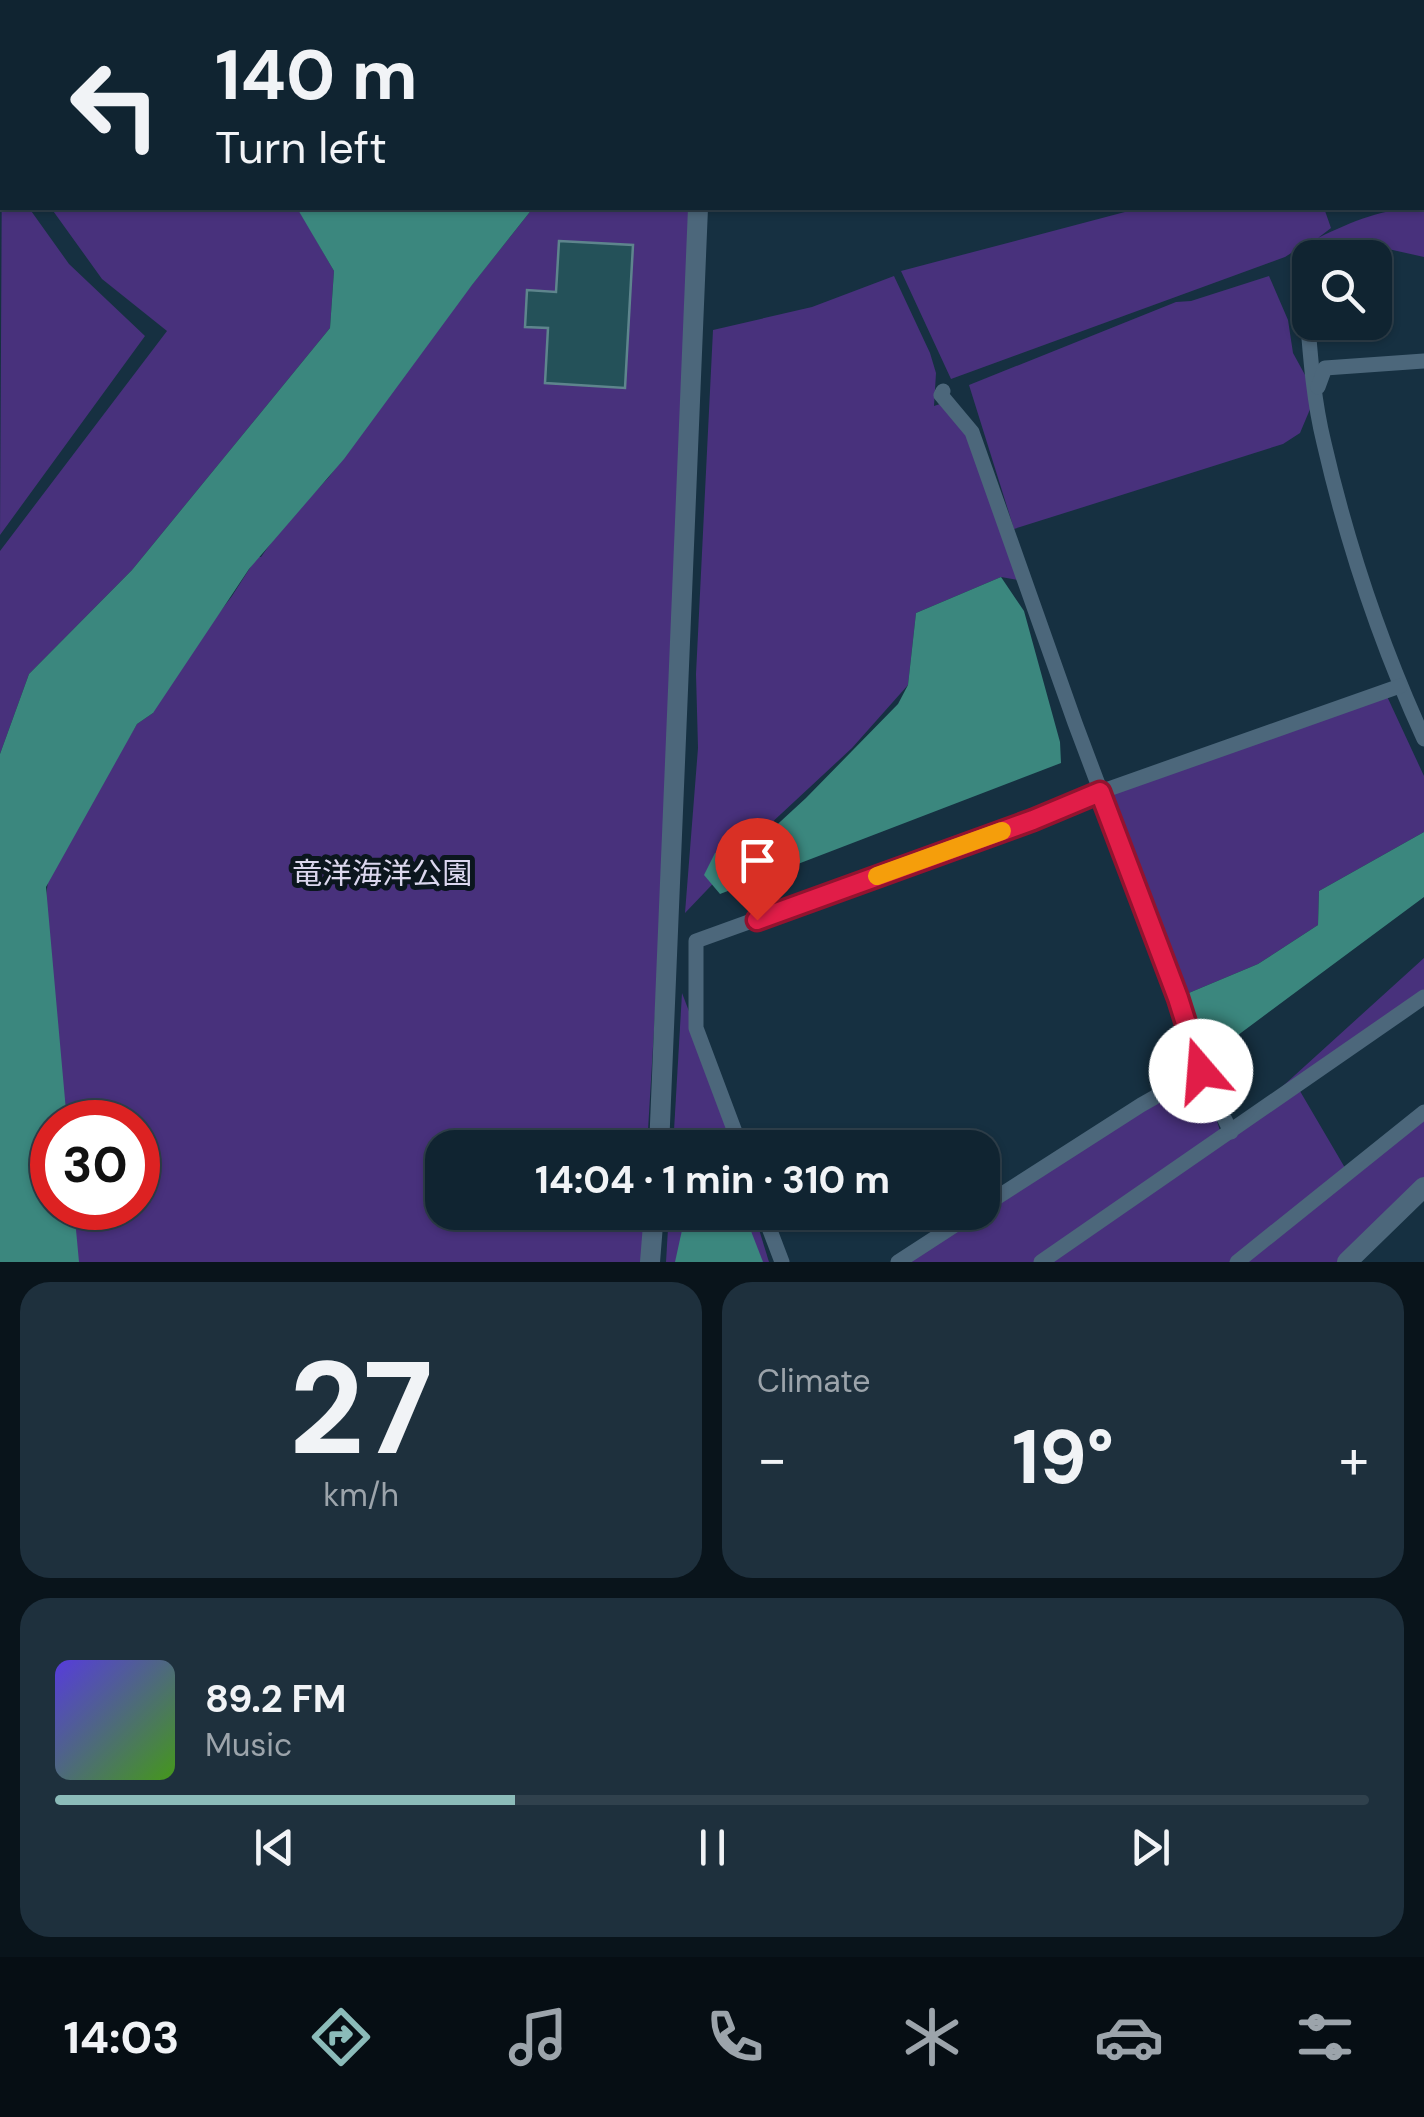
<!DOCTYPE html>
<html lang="en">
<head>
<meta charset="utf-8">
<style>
  body { margin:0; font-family:"DM Sans","Noto Sans JP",sans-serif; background:#1e303d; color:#f1f3f6; height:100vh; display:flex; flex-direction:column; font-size:38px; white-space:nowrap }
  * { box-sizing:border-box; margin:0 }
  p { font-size:32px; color:#9ca4ab }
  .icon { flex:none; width:55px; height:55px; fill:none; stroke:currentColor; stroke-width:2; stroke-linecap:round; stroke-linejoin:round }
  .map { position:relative; height:1262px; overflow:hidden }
  .panel { display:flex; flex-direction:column; gap:20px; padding:20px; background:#09141b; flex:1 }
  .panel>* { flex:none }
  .guide { position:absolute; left:0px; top:0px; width:1425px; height:210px; box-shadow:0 2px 8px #0004,0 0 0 2px #30414d; background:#102431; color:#f1f3f6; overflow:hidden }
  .tools { position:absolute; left:1292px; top:240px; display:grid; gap:20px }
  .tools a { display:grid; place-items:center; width:100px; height:100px; border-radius:20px; background:#102431; box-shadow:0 2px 8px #0004,0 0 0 2px #30414d; font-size:50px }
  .speed { position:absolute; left:30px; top:1100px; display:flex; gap:20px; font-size:50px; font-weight:700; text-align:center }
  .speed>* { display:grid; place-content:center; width:130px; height:130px; border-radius:50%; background:#102431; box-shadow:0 2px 8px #0004,0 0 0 2px #30414d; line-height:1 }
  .speed .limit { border:15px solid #d22; background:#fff; color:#111 }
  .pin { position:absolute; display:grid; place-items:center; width:85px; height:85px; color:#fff; margin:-102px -42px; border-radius:50% 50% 50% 0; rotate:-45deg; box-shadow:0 0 10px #0007 }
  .pin .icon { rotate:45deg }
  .me { position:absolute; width:110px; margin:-55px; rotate:342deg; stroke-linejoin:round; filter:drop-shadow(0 0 8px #0008) }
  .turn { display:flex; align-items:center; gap:35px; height:210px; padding:0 50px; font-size:45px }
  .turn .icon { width:130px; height:130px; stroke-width:2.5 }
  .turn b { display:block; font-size:70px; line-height:85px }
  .big { font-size:75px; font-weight:700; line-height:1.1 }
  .panel .tile { flex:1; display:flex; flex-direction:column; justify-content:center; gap:15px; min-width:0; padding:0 35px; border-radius:30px; background:#1e303d }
  .panel .dial { align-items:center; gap:0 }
  .dial b { font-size:130px; line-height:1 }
  .song { display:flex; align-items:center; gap:30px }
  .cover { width:120px; height:120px; border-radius:15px; background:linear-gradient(135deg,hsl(250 70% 55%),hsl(100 70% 35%)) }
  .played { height:10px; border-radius:5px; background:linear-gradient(90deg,#8bbbb9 35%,#30414d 35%) }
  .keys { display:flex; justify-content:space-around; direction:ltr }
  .heat { display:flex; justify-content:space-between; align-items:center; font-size:55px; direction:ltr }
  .panel .tiles { flex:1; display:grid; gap:20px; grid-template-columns:1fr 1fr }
  .tile:last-child { grid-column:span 2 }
  .trip { position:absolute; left:425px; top:1130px; width:575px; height:100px; border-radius:30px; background:#102431; box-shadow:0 2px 8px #0004,0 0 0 2px #30414d; font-weight:700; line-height:100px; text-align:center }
  .dock { display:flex; height:160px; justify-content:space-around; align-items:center; background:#060e14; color:#9ca4ab }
  .dock .icon { width:70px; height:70px }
  .dock .on { color:#8bbbb9 }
  .dock b { font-size:45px; color:#f1f3f6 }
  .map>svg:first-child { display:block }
  .green { fill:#48317c }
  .water { fill:#3b877e }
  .building { fill:#245159; stroke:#5e858d; stroke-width:2.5 }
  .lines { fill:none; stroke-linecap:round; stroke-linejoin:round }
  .path { stroke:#7b8f9d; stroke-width:2.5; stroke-dasharray:8 5; stroke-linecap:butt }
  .street { stroke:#4c677b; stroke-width:15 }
  .secondary { stroke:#4c677b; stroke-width:20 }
  .route-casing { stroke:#92132f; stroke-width:25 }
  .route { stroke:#e11d48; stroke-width:18 }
  .slow { stroke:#f59e0b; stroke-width:18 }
  .labels { text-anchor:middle; stroke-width:10; stroke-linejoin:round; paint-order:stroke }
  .park-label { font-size:30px; fill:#dbd7ee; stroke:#0b161e }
</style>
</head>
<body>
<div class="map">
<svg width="1424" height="1262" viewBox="0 0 1424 1262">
  <rect width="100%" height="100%" fill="#163041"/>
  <!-- green -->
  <g class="green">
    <polygon points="253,0 707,0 250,2"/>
    <polygon points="2,150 2,208 29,208 69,264 145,336 0,535"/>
    <path d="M1424,200V257L1357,242L1308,256L1304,245L1285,257L951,379L901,271L1140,208H1324L1331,228L1318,238C1353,221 1383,208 1422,208Z"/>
    <polygon points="51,208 304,208 315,238 334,271 330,328 132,570 29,674 0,754 0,551 167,331 102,279"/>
    <polygon points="533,208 696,208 684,528 647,1147 442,1148 442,1212 645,1213 645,1262 71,1262 67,1208 138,1208 138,1122 61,1122 45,903 50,867 137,724 153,713 153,700 232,596 257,557 261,557 283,526 329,477 428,340"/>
    <polygon points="894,276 930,353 936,373 934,406 946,402 966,426 1024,581 1001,577 916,613 908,685 852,748 767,827 685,913 698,748 696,674 713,330 812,307"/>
    <polygon points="1269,276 1288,320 1293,353 1316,395 1300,433 1283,444 1014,529 969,385 1176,302 1191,301"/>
    <polygon points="1385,692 1424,776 1424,832 1319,891 1318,925 1258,964 1184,995 1100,792"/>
    <polygon points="1424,958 1424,996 1297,1086 1348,1173 1424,1111 1424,1187 1347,1262 898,1262 1201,1071 1222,1137 1231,1133"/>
    <polygon points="682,993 713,1074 735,1147 673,1148"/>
    <polygon points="669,1212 754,1213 769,1262 666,1262"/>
  </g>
  <!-- water -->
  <g class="water">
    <polygon points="0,0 135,0 2,2 0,81"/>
    <polygon points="828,0 1404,0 1422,2 823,2"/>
    <polygon points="297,208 533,208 472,285 344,459 249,569 153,713 137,724 46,887 67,1122 52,1122 52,1208 74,1208 79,1262 0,1262 0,754 29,674 132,570 330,328 334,271"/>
    <polygon points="1001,577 1024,611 1060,742 1061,763 720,894 704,875 715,853 757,843 806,798 898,704 908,685 916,613"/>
    <polygon points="1424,832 1424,897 1230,1041 1197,1023 1184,995 1258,964 1318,925 1319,891"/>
    <polygon points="686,1212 744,1213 763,1262 675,1262"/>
  </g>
  <!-- building -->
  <polygon class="building" points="559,241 633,245 625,388 545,383 548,328 525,327 527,290 556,292"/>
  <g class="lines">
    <!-- path -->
    <polyline class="path" points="0,153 2,152"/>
    <!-- street -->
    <g class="street">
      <polyline points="709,2 709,0"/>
      <path d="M1303,268C1309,326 1310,386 1324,443C1347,543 1381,645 1424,739"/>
      <polyline points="1318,387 1325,368 1424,361"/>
      <polyline points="943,391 941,395 972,432 1075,723 1178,997 1201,1071 1231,1132"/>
      <polyline points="741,1148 696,1028 696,941 1033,820 1100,792 1400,686"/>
      <polyline points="982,1207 1141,1105 1201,1071"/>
      <polyline points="763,1212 782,1262"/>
      <polyline points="898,1262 975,1212"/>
      <polyline points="1041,1262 1424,997"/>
      <polyline points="1237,1262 1424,1112"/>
    </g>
    <!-- secondary -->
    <g class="secondary">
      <polyline points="250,2 253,0"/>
      <polyline points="659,1148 698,208"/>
      <polyline points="650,1262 654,1212"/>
      <polyline points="1347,1262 1424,1187"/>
    </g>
  </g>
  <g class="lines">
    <!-- route casing -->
    <g class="route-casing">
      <polyline id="route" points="757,920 1033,820 1100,792 1178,998 1201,1071"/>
    </g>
    <!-- route -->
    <use href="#route" class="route"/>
    <!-- slow -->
    <polyline class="slow" points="877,876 1002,831"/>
  </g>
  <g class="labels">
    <!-- park labels -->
    <g class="park-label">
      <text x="382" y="884">竜洋海洋公園</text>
    </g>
  </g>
</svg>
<div class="tools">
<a><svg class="icon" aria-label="search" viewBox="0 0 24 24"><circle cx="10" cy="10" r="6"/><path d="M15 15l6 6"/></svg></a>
</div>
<div class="speed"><div class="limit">30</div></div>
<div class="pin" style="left:757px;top:920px;background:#d93025"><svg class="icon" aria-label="arrive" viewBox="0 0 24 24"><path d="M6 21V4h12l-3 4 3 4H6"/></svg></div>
<svg class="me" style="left:1201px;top:1071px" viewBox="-20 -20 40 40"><circle r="19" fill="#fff"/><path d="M0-13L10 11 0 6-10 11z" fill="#e11d48"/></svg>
<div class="trip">14:04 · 1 min · 310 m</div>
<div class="guide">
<div class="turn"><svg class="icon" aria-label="left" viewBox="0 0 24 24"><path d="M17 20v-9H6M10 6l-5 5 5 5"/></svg><div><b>140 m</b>Turn left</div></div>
</div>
</div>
<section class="panel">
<div class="tiles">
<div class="tile dial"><b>27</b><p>km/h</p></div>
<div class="tile"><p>Climate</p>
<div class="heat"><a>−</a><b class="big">19°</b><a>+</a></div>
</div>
<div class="tile">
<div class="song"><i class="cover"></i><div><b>89.2 FM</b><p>Music</p></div></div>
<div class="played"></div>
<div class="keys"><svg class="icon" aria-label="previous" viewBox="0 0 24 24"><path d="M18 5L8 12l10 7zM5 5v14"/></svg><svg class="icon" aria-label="pause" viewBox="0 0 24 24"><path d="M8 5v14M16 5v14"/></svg><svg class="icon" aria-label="next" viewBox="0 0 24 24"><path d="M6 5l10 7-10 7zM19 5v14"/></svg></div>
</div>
</div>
</section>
<nav class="dock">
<b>14:03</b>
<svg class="icon on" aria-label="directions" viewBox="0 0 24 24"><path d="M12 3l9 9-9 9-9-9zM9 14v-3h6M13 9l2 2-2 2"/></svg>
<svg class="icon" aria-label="music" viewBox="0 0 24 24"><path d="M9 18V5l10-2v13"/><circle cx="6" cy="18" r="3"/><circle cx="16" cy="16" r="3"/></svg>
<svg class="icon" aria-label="phone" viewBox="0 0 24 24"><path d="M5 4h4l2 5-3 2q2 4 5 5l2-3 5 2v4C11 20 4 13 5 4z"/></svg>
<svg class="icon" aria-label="climate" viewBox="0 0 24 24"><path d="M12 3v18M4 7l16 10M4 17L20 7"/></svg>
<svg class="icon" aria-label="car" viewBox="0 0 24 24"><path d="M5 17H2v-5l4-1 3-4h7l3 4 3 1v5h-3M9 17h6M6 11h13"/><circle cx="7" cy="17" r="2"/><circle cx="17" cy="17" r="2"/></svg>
<svg class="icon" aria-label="filters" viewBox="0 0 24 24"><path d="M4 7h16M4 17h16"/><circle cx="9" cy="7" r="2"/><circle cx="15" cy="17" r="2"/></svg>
</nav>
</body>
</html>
